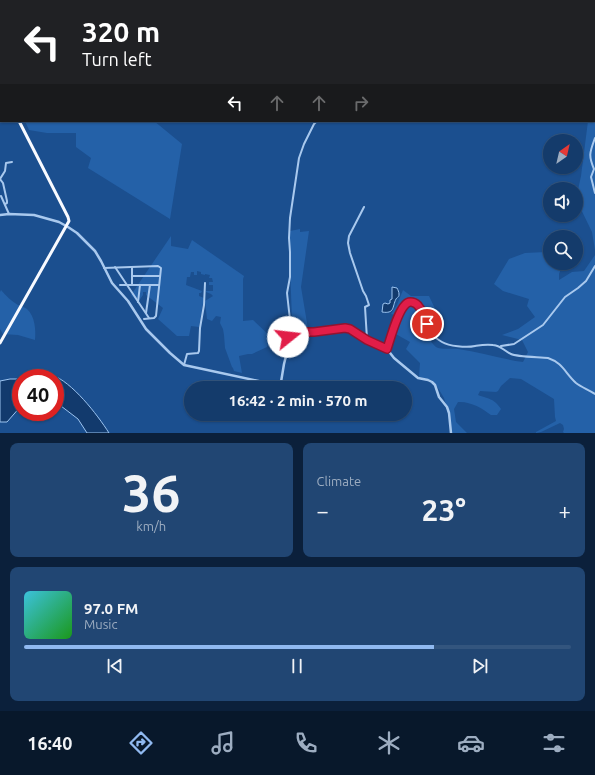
<!DOCTYPE html>
<html lang="en">
<head>
<meta charset="utf-8">
<style>
  body { margin:0; font-family:Ubuntu,sans-serif; background:#214673; color:#f1f3f6; height:100vh; display:flex; flex-direction:column; font-size:15px; white-space:nowrap }
  * { box-sizing:border-box; margin:0 }
  p { font-size:13px; color:#9dadc1 }
  .icon { flex:none; width:22px; height:22px; fill:none; stroke:currentColor; stroke-width:2; stroke-linecap:round; stroke-linejoin:round }
  .map { position:relative; height:433px; overflow:hidden }
  .panel { display:flex; flex-direction:column; gap:10px; padding:10px; background:#0b203b; flex:1 }
  .panel>* { flex:none }
  .banner { position:absolute; left:0px; top:0px; width:595px; height:122px; box-shadow:0 1px 3px #0004,0 0 0 1px #33557e; background:#202124; color:#fff; overflow:hidden }
  .needle { width:26px; rotate:34deg }
  .fabs { position:absolute; left:543px; top:134px; display:grid; gap:8px }
  .fabs a { display:grid; place-items:center; width:40px; height:40px; border-radius:50%; background:#143b6b; box-shadow:0 1px 3px #0004,0 0 0 1px #33557e; font-size:20px }
  .speed { position:absolute; left:12px; top:369px; display:flex; gap:8px; font-size:20px; font-weight:700; text-align:center }
  .speed>* { display:grid; place-content:center; width:52px; height:52px; border-radius:50%; background:#143b6b; box-shadow:0 1px 3px #0004,0 0 0 1px #33557e; line-height:1 }
  .speed .limit { border:6px solid #d22; background:#fff; color:#111 }
  .pin { position:absolute; display:grid; place-items:center; width:34px; height:34px; color:#fff; margin:-17px; border:2px solid #fff; border-radius:50%; box-shadow:0 1px 4px #0007 }
  .me { position:absolute; width:44px; margin:-22px; rotate:74deg; stroke-linejoin:round; filter:drop-shadow(0 0 3px #0008) }
  .turn { display:flex; align-items:center; gap:14px; height:84px; padding:0 16px; font-size:18px }
  .turn .icon { width:52px; height:52px; stroke-width:2.5 }
  .turn b { display:block; font-size:28px; line-height:34px }
  .lanes { display:flex; align-items:center; height:38px; padding:0 16px; background:#0003; justify-content:center; gap:20px; direction:ltr }
  .lanes .off { opacity:.35 }
  .big { font-size:30px; font-weight:600; line-height:1.1 }
  .panel .card { flex:1; display:flex; flex-direction:column; justify-content:center; gap:6px; min-width:0; padding:0 14px; border-radius:8px; background:#214673 }
  .panel .dial { align-items:center; gap:0 }
  .dial b { font-size:52px; line-height:1 }
  .song { display:flex; align-items:center; gap:12px }
  .cover { width:48px; height:48px; border-radius:6px; background:linear-gradient(135deg,hsl(190 70% 55%),hsl(120 70% 35%)) }
  .played { height:4px; border-radius:2px; background:linear-gradient(90deg,#90b9f0 75%,#33557e 75%) }
  .keys { display:flex; justify-content:space-around; direction:ltr }
  .heat { display:flex; justify-content:space-between; align-items:center; font-size:22px; direction:ltr }
  .panel .tiles { flex:1; display:grid; gap:10px; grid-template-columns:1fr 1fr }
  .card:last-child { grid-column:span 2 }
  .trip { position:absolute; left:184px; top:381px; width:228px; height:40px; border-radius:20px; background:#143b6b; box-shadow:0 1px 3px #0004,0 0 0 1px #33557e; font-weight:600; line-height:40px; text-align:center }
  .tabs { display:flex; height:64px; justify-content:space-around; align-items:center; background:#08182b; color:#9dadc1 }
  .tabs .icon { width:28px; height:28px }
  .tabs .selected { color:#90b9f0 }
  .tabs b { font-size:18px; color:#f1f3f6 }
  .map>svg:first-child { display:block }
  .green { fill:#2461a8 }
  .water { fill:#123a6d; stroke:#9cc4f0 }
  .lines { fill:none; stroke-linecap:round; stroke-linejoin:round }
  .minor { stroke:#a9c9ee; stroke-width:2 }
  .tertiary { stroke:#a9c9ee; stroke-width:2.5 }
  .trunk { stroke:#f8faff; stroke-width:3 }
  .route-casing { stroke:#92132f; stroke-width:10 }
  .route { stroke:#e11d48; stroke-width:7 }
</style>
</head>
<body>
<div class="map">
<svg width="595" height="433" viewBox="0 0 595 433">
  <rect width="100%" height="100%" fill="#1b4f8f"/>
  <!-- green -->
  <g class="green">
    <polygon points="595,108 595,250 592,232 576,199 581,176 588,121 594,121 594,109"/>
    <polygon points="25,121 154,121 182,144 170,219 88,168 91,158 76,147 76,133 47,133 29,130"/>
    <polygon points="300,229 300,232 309,231 301,287 308,329 298,330 292,320 289,238 290,231"/>
    <polygon points="171,236 171,246 188,249 192,240 244,276 243,279 243,321 253,320 271,337 267,347 252,354 248,354 239,356 242,373 234,371 233,368 232,367 225,348 224,335 223,329 220,323 221,317 216,316 212,321 207,319 205,301 213,296 211,294 206,292 206,291 213,291 213,285 209,285 209,282 213,282 212,278 209,278 210,275 205,274 205,275 201,274 201,272 197,271 197,275 194,275 194,272 191,272 190,277 187,277 186,285 202,291 201,293 199,293 199,296 204,298 199,327 191,326 189,336 177,336 158,319 163,308 146,295 146,292 143,292 143,295 138,302 131,295"/>
    <path d="M546,252L550,254V263H563L559,274V280L572,272L584,271L595,255V433H564L563,432L564,429L563,425L560,423L541,432L536,433V432L556,421L555,417L554,399L521,379L510,378L501,386L498,391L496,392L480,391L478,395C488,399 494,398 501,409L497,415H491C482,408 470,401 458,402L454,409L456,422L467,433H452L446,405L444,398L438,388L431,380L419,377L420,363L406,349L410,342L394,333L398,316L391,314L397,305L403,290L411,296H429L439,317L423,329C427,335 431,343 436,347C441,350 452,348 458,349C480,352 501,359 523,362L528,352L522,340L502,335L518,329L535,317L527,306L529,299L503,291L494,284L509,259L525,253Z"/>
    <path d="M1,290C6,296 11,301 18,305C21,306 24,307 27,309C35,316 36,330 35,340L18,335L3,334L0,329V292Z"/>
  </g>
  <!-- water -->
  <g class="water">
    <path d="M392,287L397,288C398,290 399,292 399,294C399,298 398,296 396,299C392,307 395,314 382,312L383,304L385,303L388,304L390,303V300L392,299Z"/>
    <path d="M30,371C36,372 46,373 52,375C72,382 97,414 109,433H87L78,419L61,406L55,404V378H21V406L7,422H0V381L10,379H19Z"/>
  </g>
  <g class="lines">
    <!-- minor -->
    <g class="minor">
      <polyline points="158,1 158,0"/>
      <path d="M595,138C590,152 588,155 594,169L591,177L595,193"/>
      <polyline points="1,196 9,214"/>
      <polyline points="5,204 7,203 7,201 3,183 0,179 5,171 6,163 12,162"/>
      <polyline points="364,207 349,236 348,243 350,253 363,291 366,296 369,305 365,307 367,339"/>
      <polyline points="115,267 149,318"/>
      <polyline points="132,267 132,285"/>
      <polyline points="104,268 158,266 161,268 156,316 154,318 144,319"/>
      <polyline points="132,276 160,276"/>
      <polyline points="120,285 159,285"/>
      <polyline points="138,302 140,285"/>
      <polyline points="146,313 150,285"/>
      <polyline points="291,332 289,325 290,320 287,293 290,277 290,252 289,238 290,218 299,158 304,144 314,124 317,121"/>
      <polyline points="501,346 514,344 543,325 565,297 578,288 586,281 595,266"/>
      <path d="M387,349C390,341 400,305 408,303C421,299 426,324 430,332C433,336 437,339 442,342C449,346 466,348 475,346C481,345 486,344 493,345C502,346 504,351 511,354C517,357 540,357 548,358C563,363 565,373 576,383C581,387 589,390 595,394"/>
      <polyline points="184,365 187,354 198,353 199,351 200,328 204,305 205,283"/>
      <polyline points="260,388 261,382"/>
      <polyline points="258,414 258,420"/>
    </g>
    <!-- tertiary -->
    <polyline class="tertiary" points="0,215 9,214 34,215 59,222 68,227 77,233 95,251 101,261 112,283 128,301 146,329 170,353 184,365 277,385 281,382 284,364 287,352 288,337 290,333 294,332 314,332 345,328 350,329 367,339 387,349 394,358 418,378 428,380 432,382 435,385 439,397 447,407 449,413 451,433"/>
    <!-- trunk -->
    <g class="trunk">
      <polyline points="0,85 1,87"/>
      <polyline points="0,343 69,221 68,217 19,121"/>
    </g>
  </g>
  <g class="lines">
    <!-- route casing -->
    <g class="route-casing">
      <path id="route" d="M288,337L292,332H314L345,328L350,329L367,340L387,349C391,337 397,313 405,305C409,300 416,302 419,307C423,311 424,319 427,324"/>
    </g>
    <!-- route -->
    <use href="#route" class="route"/>
  </g>
</svg>
<div class="fabs">
<a><svg class="needle" viewBox="-14 -14 28 28"><path d="M0-13l5 13h-10z" fill="#e53935"/><path d="M0 13l5-13h-10z" fill="#9dadc1"/></svg></a>
<a><svg class="icon" aria-label="sound" viewBox="0 0 24 24"><path d="M4 9h4l5-4v14l-5-4H4zM17 9q2 3 0 6"/></svg></a>
<a><svg class="icon" aria-label="search" viewBox="0 0 24 24"><circle cx="10" cy="10" r="6"/><path d="M15 15l6 6"/></svg></a>
</div>
<div class="speed"><div class="limit">40</div></div>
<div class="pin" style="left:427px;top:324px;background:#d93025"><svg class="icon" aria-label="arrive" viewBox="0 0 24 24"><path d="M6 21V4h12l-3 4 3 4H6"/></svg></div>
<svg class="me" style="left:288px;top:337px" viewBox="-20 -20 40 40"><circle r="19" fill="#fff"/><path d="M0-13L10 11 0 6-10 11z" fill="#e11d48"/></svg>
<div class="trip">16:42 · 2 min · 570 m</div>
<div class="banner">
<div class="turn"><svg class="icon" aria-label="left" viewBox="0 0 24 24"><path d="M17 20v-9H6M10 6l-5 5 5 5"/></svg><div><b>320 m</b>Turn left</div></div>
<div class="lanes"><svg class="icon" aria-label="left" viewBox="0 0 24 24"><path d="M17 20v-9H6M10 6l-5 5 5 5"/></svg><svg class="icon off" aria-label="ahead" viewBox="0 0 24 24"><path d="M12 20V5M6 11l6-6 6 6"/></svg><svg class="icon off" aria-label="ahead" viewBox="0 0 24 24"><path d="M12 20V5M6 11l6-6 6 6"/></svg><svg class="icon off" aria-label="right" viewBox="0 0 24 24"><path d="M7 20v-9h11M14 6l5 5-5 5"/></svg></div>
</div>
</div>
<section class="panel">
<div class="tiles">
<div class="card dial"><b>36</b><p>km/h</p></div>
<div class="card"><p>Climate</p>
<div class="heat"><a>−</a><b class="big">23°</b><a>+</a></div>
</div>
<div class="card">
<div class="song"><i class="cover"></i><div><b>97.0 FM</b><p>Music</p></div></div>
<div class="played"></div>
<div class="keys"><svg class="icon" aria-label="previous" viewBox="0 0 24 24"><path d="M18 5L8 12l10 7zM5 5v14"/></svg><svg class="icon" aria-label="pause" viewBox="0 0 24 24"><path d="M8 5v14M16 5v14"/></svg><svg class="icon" aria-label="next" viewBox="0 0 24 24"><path d="M6 5l10 7-10 7zM19 5v14"/></svg></div>
</div>
</div>
</section>
<nav class="tabs">
<b>16:40</b>
<svg class="icon selected" aria-label="directions" viewBox="0 0 24 24"><path d="M12 3l9 9-9 9-9-9zM9 14v-3h6M13 9l2 2-2 2"/></svg>
<svg class="icon" aria-label="music" viewBox="0 0 24 24"><path d="M9 18V5l10-2v13"/><circle cx="6" cy="18" r="3"/><circle cx="16" cy="16" r="3"/></svg>
<svg class="icon" aria-label="phone" viewBox="0 0 24 24"><path d="M5 4h4l2 5-3 2q2 4 5 5l2-3 5 2v4C11 20 4 13 5 4z"/></svg>
<svg class="icon" aria-label="climate" viewBox="0 0 24 24"><path d="M12 3v18M4 7l16 10M4 17L20 7"/></svg>
<svg class="icon" aria-label="car" viewBox="0 0 24 24"><path d="M5 17H2v-5l4-1 3-4h7l3 4 3 1v5h-3M9 17h6M6 11h13"/><circle cx="7" cy="17" r="2"/><circle cx="17" cy="17" r="2"/></svg>
<svg class="icon" aria-label="filters" viewBox="0 0 24 24"><path d="M4 7h16M4 17h16"/><circle cx="9" cy="7" r="2"/><circle cx="15" cy="17" r="2"/></svg>
</nav>
</body>
</html>
